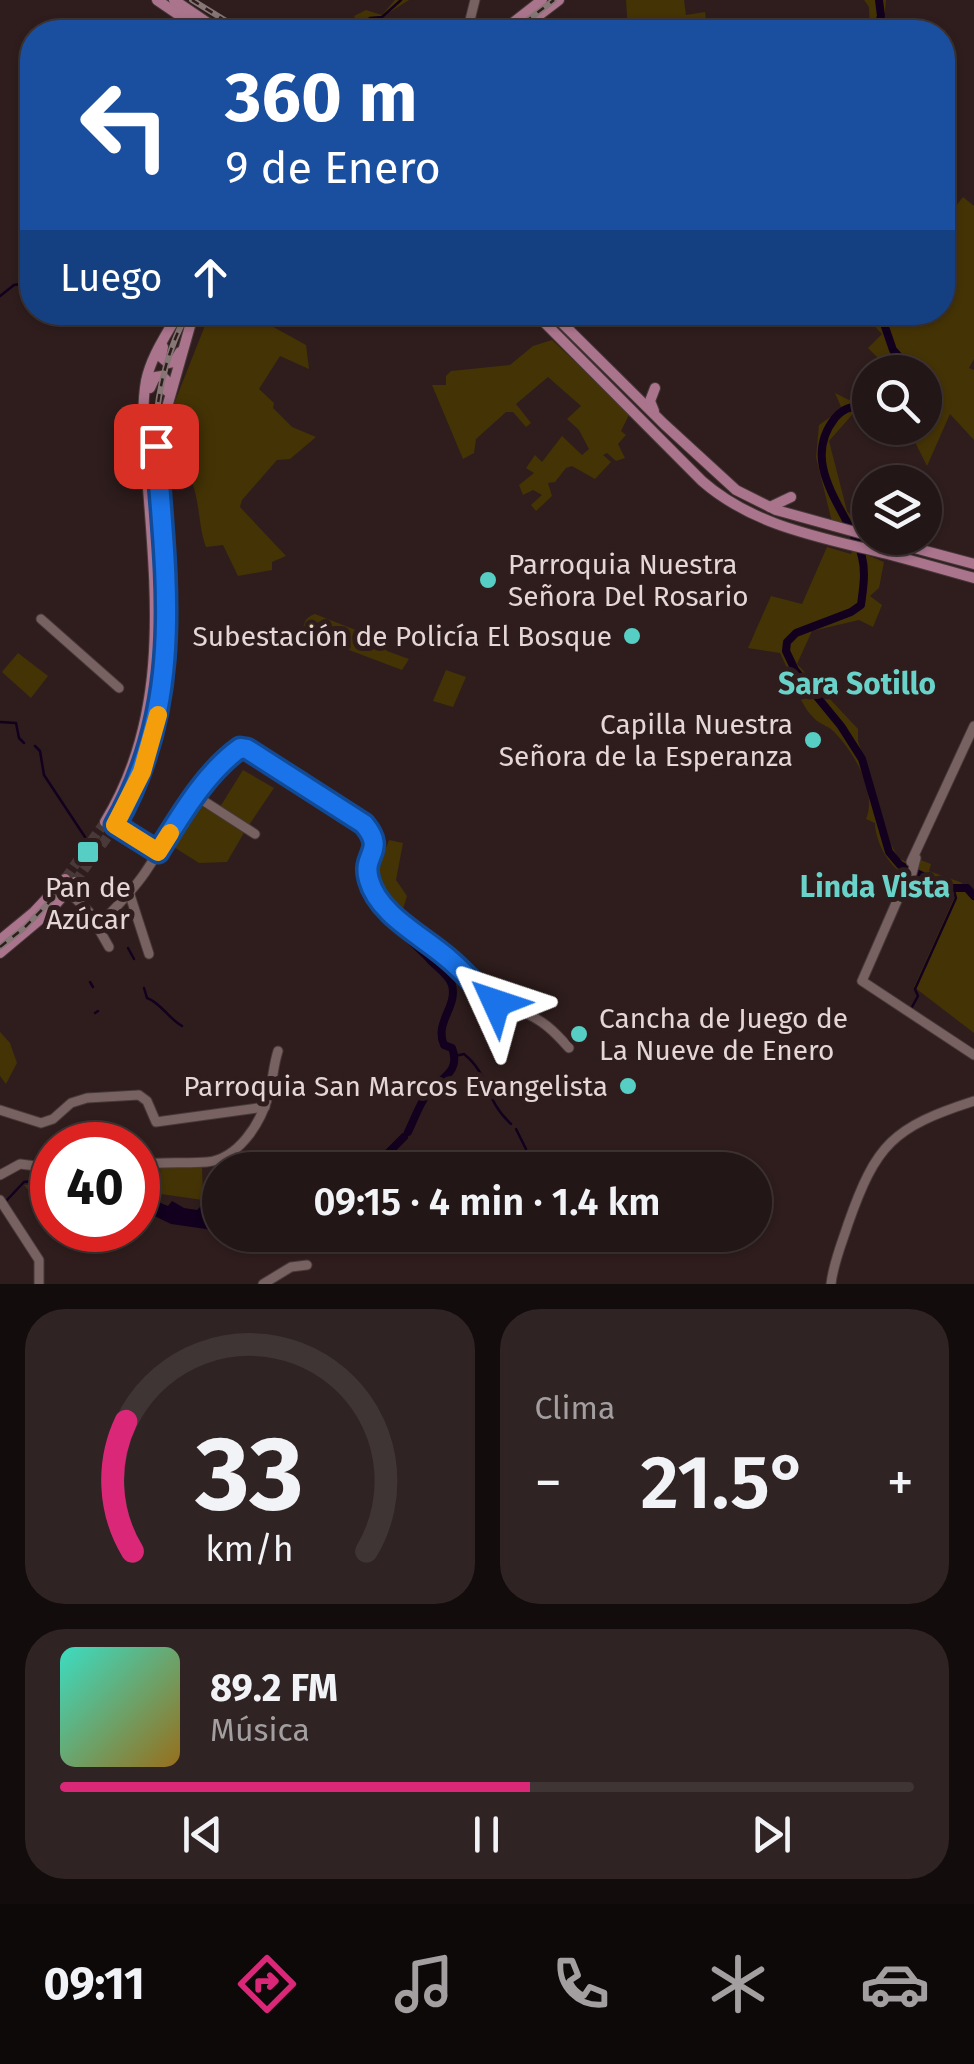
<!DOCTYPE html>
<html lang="es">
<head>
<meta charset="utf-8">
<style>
  body { margin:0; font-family:"Fira Sans",sans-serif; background:#2f2323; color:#f1f3f6; height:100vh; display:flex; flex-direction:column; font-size:38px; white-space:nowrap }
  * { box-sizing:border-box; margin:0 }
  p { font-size:32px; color:#a39fa1 }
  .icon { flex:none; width:55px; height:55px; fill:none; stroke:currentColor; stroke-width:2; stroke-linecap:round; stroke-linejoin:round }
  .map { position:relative; height:1284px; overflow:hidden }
  .panel { display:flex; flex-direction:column; gap:25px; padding:25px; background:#130c0c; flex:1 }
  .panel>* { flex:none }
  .banner { position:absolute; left:20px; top:20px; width:935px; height:305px; border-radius:40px; box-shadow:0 2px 8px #0004,0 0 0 2px #403535; background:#1a4fa0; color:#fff; overflow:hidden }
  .buttons { position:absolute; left:852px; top:355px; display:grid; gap:20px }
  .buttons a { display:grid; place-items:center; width:90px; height:90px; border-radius:50%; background:#231616; box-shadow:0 2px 8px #0004,0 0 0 2px #403535; font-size:50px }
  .speed { position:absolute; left:30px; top:1122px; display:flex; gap:20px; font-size:50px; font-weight:700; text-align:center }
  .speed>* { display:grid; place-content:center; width:130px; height:130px; border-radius:50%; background:#231616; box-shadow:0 2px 8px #0004,0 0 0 2px #403535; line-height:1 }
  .speed .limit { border:15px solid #d22; background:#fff; color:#111 }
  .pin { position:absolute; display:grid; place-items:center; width:85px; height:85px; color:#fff; margin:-42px; border-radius:20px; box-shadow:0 5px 15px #0006 }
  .me { position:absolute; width:110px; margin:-55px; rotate:312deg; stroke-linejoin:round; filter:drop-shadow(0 0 8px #0008) }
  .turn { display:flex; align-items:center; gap:35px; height:210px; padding:0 40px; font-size:45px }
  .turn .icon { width:130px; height:130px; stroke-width:2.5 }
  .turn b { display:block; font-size:70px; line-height:85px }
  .then { display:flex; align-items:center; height:95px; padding:0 40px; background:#0003; gap:20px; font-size:38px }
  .big { font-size:75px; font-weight:600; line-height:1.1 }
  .panel .widget { flex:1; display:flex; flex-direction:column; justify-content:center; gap:15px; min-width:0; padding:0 35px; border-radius:40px; background:#2f2323 }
  .panel .dial { align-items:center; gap:0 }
  .dial svg { height:260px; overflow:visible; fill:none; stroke:#403535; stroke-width:7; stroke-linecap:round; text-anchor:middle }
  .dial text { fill:#f1f3f6; stroke:none }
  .song { display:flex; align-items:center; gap:30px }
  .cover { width:120px; height:120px; border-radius:15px; background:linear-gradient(135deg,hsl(170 70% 55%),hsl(40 70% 35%)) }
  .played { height:10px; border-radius:5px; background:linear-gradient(90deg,#db2777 55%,#403535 55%) }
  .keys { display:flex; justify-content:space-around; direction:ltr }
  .heat { display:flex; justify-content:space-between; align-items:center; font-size:55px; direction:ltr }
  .panel .tiles { flex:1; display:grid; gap:25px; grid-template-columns:1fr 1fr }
  .widget:last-child { grid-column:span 2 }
  .trip { position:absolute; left:202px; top:1152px; width:570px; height:100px; border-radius:50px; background:#231616; box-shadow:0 2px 8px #0004,0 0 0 2px #403535; font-weight:600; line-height:100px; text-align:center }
  .dock { display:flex; height:160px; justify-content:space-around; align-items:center; background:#0e0909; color:#a39fa1 }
  .dock .icon { width:70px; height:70px }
  .dock .selected { color:#db2777 }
  .dock b { font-size:45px; color:#f1f3f6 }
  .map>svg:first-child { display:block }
  .green { fill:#443305 }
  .water { fill:#12001e }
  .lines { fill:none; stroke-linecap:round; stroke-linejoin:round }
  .stream { stroke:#12001e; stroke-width:2.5 }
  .river { stroke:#12001e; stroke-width:8 }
  .primary-tunnel { stroke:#4a3939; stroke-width:10; stroke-dasharray:10 5; stroke-linecap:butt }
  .secondary-casing { stroke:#483939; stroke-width:11 }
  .primary-casing { stroke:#483939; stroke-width:12 }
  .secondary { stroke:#786161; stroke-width:9 }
  .primary { stroke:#aa748d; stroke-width:10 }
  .rail-casing { stroke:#867676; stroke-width:6 }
  .rail { stroke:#2f1d1d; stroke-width:2.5; stroke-dasharray:8; stroke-linecap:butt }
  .route-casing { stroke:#114b97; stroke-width:25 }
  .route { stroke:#1a73e8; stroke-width:18 }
  .slow { stroke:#f59e0b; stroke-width:18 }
  .poi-dot { fill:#56cec3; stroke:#2f1d1d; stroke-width:4 }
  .labels { text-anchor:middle; stroke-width:10; stroke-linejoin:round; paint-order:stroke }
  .poi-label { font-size:28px; fill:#e5d7d7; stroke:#2f1d1d; text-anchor:end }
  .neighbourhood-label { font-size:30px; font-weight:bold; fill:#69d3c9; stroke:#2f1d1d }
</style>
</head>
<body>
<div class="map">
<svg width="974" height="1284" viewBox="0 0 974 1284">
  <rect width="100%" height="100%" fill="#2f1d1d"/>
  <!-- green -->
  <g class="green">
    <polygon points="395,0 409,0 358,32 346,32 347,27 356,21 354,16 366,10 382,15"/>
    <polygon points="626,0 684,0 686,15 705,12 706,20 628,32"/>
    <polygon points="864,0 886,0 883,32 870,32 869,7"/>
    <polygon points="963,197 974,206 974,359 969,368 974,370 974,440 950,414 927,466 908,428 925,428 925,372 892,372 868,348 882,334 862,313 942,312 943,222"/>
    <path d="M210,313H248L306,345L309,369L280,356L259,389L274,403L273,408L292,427L316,437L290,459L277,460L242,500L240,507L286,556L272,562V570L238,576L223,545L206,547C196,521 202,487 181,464L173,475H167L165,448L168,419Z"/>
    <polygon points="552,340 630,413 621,431 626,435 618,444 625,458 616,461 607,453 603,455 611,462 595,479 572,466 566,468 555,482 548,483 552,496 536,511 531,505 542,495 533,490 523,495 519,485 534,473 526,468 535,455 542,462 562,436 582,455 589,449 579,430 567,419 581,406 548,377 516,404 531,423 526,427 513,412 506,412 476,439 474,453 463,459 432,385 446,385 446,376 451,371 510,365 533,346"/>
    <polygon points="835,393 849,400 856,393 870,398 870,410 858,408 829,441 847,511 863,529 832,522 816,457 819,425 842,409"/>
    <path d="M827,547L851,554L853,549L884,562L879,588L870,596L882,605L873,627L859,620L812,631L797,664L858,729V741L891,844L898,858L909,863L905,874C888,867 875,840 875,823L866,819C878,792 852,748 831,729C825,725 816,722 812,716C799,703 789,670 780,653L748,648L771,596L802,604Z"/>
    <path d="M315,614L376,638L387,651L409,659L402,670L320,639L303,638C303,626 303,618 315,614Z"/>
    <polygon points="18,653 48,676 31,698 2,672"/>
    <polygon points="446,670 466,677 453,707 433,701"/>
    <polygon points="243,770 274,788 249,825 220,807"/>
    <polygon points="197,802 245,831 227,862 199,863 169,844"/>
    <polygon points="389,840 403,843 396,880 407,896 402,912 383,888 376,873"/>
    <polygon points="921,860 931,864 929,871 960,882 974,892 974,1033 914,987 955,896 913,878"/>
    <polygon points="0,1032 10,1043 17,1063 6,1084 0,1076"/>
    <polygon points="160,1165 202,1167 203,1200 161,1194"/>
    <polygon points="52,1183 52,1216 24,1185"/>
  </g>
  <!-- water -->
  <polygon class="water" points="141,1195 168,1206 172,1201 184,1208 197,1210 201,1206 220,1206 220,1231 171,1224 138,1208 138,1199"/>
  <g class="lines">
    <!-- stream -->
    <g class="stream">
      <polyline points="353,32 370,18 382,17 401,0"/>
      <polyline points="0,296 14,285 32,282"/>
      <polyline points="0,722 16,723 19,738 24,743"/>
      <polyline points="35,746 40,751 44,775 85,837"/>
      <polyline points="128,948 134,959"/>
      <polyline points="90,982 93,987"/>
      <path d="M144,988L147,998C161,1003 168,1018 182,1026"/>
      <polyline points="912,1007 918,996 915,989 956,898 953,887"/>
      <polyline points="95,1013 98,1011"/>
      <path d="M455,1056L464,1054C491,1076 483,1098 511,1124"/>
      <polyline points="516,1129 526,1149"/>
      <polyline points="6,1201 24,1182 52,1178"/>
    </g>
    <!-- river -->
    <g class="river">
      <polyline points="876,32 881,16 879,0"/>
      <polyline points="880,312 893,350 913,372"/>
      <polyline points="925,389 925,404"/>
      <path d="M870,409C855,406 846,405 835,418C797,466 851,513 862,557C866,573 863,589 861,605L851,612L796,633L787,642L786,651L795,670L841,726L862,759L889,852L900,865L948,888H967L974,896"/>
      <path d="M370,839C367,851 362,864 362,877C362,905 414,940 431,961C438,968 449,975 452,985C458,1007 434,1022 444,1045L452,1048C462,1073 438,1079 427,1094C419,1105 414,1120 408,1132"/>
      <polyline points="393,1170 388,1153 404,1137"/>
    </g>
    <!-- primary-tunnel -->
    <g class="primary-tunnel">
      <polyline points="65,879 105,822"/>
      <polyline points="75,882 113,829"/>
    </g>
    <!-- secondary casing -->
    <g class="secondary-casing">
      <g id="secondary">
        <polyline points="467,32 475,0"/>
        <polyline points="41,619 119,688"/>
        <polyline points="196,796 255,834"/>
        <polyline points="115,825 158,852"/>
        <polyline points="916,858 911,877 907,878 862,981 974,1055"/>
        <polyline points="911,862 974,726"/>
        <polyline points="68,891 89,912 109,947"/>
        <polyline points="129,892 149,954"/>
        <path d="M97,927C113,910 131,893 144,874C161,850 220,747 247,749L364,824C392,857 350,863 381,900C402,925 429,940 452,961C466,974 475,989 491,999C500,1005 510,1007 520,1011C542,1019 554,1031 569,1048"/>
        <polyline points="0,1110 41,1123 53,1119 71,1103 87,1098 139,1095 147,1101 156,1122 265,1107"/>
        <path d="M138,1165C161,1161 184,1164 207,1162C238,1159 260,1124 268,1097C273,1082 273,1066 278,1051"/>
        <polyline points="0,1175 20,1164 52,1168"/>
        <polyline points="0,1200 39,1260 39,1284"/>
        <polyline points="263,1284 291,1267 307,1265"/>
        <path d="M831,1284C833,1264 842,1243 848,1224C876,1144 893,1127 974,1101"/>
      </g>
    </g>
    <!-- primary casing -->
    <g class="primary-casing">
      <g id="primary">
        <polyline points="157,0 204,32"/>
        <polyline points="174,0 221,32"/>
        <polyline points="501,32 542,0"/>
        <polyline points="517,32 559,0"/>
        <path d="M534,312L702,481C751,524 814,536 875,551C908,559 941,569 974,578"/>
        <polyline points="551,312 664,424 736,490 776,510 870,536"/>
        <polyline points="163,347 161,357 168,363 174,362 180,352"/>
        <polyline points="150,388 155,377 162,376 168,382 167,391"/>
        <polyline points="654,411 650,401 655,388"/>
        <polyline points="770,507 791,497"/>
        <polyline points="877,538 974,564"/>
        <path d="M105,822C168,719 157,603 148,488C146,454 140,415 146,381C151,356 167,334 179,312"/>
        <polyline points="113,829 141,771 161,702 168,630 156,446 194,312"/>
        <polyline points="0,940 34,912 65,879"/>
        <polyline points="0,953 49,912 75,882"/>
      </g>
    </g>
    <!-- secondary -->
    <use href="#secondary" class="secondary"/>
    <!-- primary -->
    <use href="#primary" class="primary"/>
    <!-- rail casing -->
    <g class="rail-casing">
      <g id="rail">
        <polyline points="192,0 244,32"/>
        <polyline points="512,32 554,0"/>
        <path d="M111,824C147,763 166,690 164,619C160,514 134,410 188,312"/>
        <polyline points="0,947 24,928 69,882"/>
      </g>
    </g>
    <!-- rail -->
    <use href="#rail" class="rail"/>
  </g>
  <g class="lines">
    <!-- route casing -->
    <g class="route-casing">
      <path id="route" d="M156,446C166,579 185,703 115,825L158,852C180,817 205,773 240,748L247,749L364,824C387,852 361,853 369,880C379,916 425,937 451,961C467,975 479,990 496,1003"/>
    </g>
    <!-- route -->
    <use href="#route" class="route"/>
    <!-- slow -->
    <polyline class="slow" points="158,715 142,772 115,825 158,852 170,833"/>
  </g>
  <!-- markers -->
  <g class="poi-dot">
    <circle cx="488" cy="580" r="10"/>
    <circle cx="632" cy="636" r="10"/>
    <circle cx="813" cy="740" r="10"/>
    <rect x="76" y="840" width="24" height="24" rx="5"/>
    <circle cx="579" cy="1034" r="10"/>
    <circle cx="628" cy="1086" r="10"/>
  </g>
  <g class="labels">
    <!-- poi labels -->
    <g class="poi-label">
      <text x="508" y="574" text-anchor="start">Parroquia Nuestra<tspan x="508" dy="32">Señora Del Rosario</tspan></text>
      <text x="612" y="646">Subestación de Policía El Bosque</text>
      <text x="793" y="734">Capilla Nuestra<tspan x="793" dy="32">Señora de la Esperanza</tspan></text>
      <text x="88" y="897" text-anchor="middle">Pan de<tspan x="88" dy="32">Azúcar</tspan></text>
      <text x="599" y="1028" text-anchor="start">Cancha de Juego de<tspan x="599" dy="32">La Nueve de Enero</tspan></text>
      <text x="608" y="1096">Parroquia San Marcos Evangelista</text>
    </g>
    <!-- neighbourhood labels -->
    <g class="neighbourhood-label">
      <text x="857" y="694">Sara Sotillo</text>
      <text x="875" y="897">Linda Vista</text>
    </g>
  </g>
</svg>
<div class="buttons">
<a><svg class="icon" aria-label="search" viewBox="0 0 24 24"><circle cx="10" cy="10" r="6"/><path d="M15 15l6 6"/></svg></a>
<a><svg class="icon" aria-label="layers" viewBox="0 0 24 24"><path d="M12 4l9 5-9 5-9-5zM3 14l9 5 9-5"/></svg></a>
</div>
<div class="speed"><div class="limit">40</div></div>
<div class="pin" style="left:156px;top:446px;background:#d93025"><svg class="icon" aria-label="arrive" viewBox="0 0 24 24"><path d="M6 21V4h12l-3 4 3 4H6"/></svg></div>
<svg class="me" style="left:496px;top:1003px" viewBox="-20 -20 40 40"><path d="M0-17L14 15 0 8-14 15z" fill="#1a73e8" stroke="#fff" stroke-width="4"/></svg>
<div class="trip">09:15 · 4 min · 1.4 km</div>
<div class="banner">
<div class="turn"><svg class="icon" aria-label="left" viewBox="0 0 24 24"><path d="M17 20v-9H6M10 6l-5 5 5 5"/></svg><div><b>360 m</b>9 de Enero</div></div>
<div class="then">Luego<svg class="icon" aria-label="ahead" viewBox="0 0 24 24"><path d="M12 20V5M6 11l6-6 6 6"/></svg></div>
</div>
</div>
<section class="panel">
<div class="tiles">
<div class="widget dial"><svg viewBox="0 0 100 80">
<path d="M14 69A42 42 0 1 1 86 69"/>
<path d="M14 69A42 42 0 0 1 12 29" stroke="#db2777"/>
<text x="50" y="56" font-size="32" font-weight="700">33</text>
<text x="50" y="72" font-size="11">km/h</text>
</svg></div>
<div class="widget"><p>Clima</p>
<div class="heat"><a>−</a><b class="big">21.5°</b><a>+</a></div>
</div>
<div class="widget">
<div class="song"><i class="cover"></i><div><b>89.2 FM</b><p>Música</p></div></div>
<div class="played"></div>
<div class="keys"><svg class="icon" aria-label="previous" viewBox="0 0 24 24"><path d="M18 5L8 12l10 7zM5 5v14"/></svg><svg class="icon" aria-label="pause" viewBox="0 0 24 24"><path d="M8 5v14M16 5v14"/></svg><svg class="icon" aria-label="next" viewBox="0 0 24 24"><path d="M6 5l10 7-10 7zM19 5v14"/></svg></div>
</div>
</div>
</section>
<nav class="dock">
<b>09:11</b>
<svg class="icon selected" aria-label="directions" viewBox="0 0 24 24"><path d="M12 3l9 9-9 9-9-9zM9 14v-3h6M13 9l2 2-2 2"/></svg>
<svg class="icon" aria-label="music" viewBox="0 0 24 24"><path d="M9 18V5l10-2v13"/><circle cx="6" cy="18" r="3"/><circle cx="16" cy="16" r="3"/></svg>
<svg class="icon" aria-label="phone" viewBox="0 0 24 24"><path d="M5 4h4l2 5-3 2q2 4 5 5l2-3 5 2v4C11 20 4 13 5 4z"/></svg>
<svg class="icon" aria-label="climate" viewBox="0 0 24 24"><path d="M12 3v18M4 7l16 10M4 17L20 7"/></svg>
<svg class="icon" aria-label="car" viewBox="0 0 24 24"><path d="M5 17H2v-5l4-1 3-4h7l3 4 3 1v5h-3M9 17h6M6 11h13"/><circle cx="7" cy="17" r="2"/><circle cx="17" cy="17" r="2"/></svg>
</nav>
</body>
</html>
